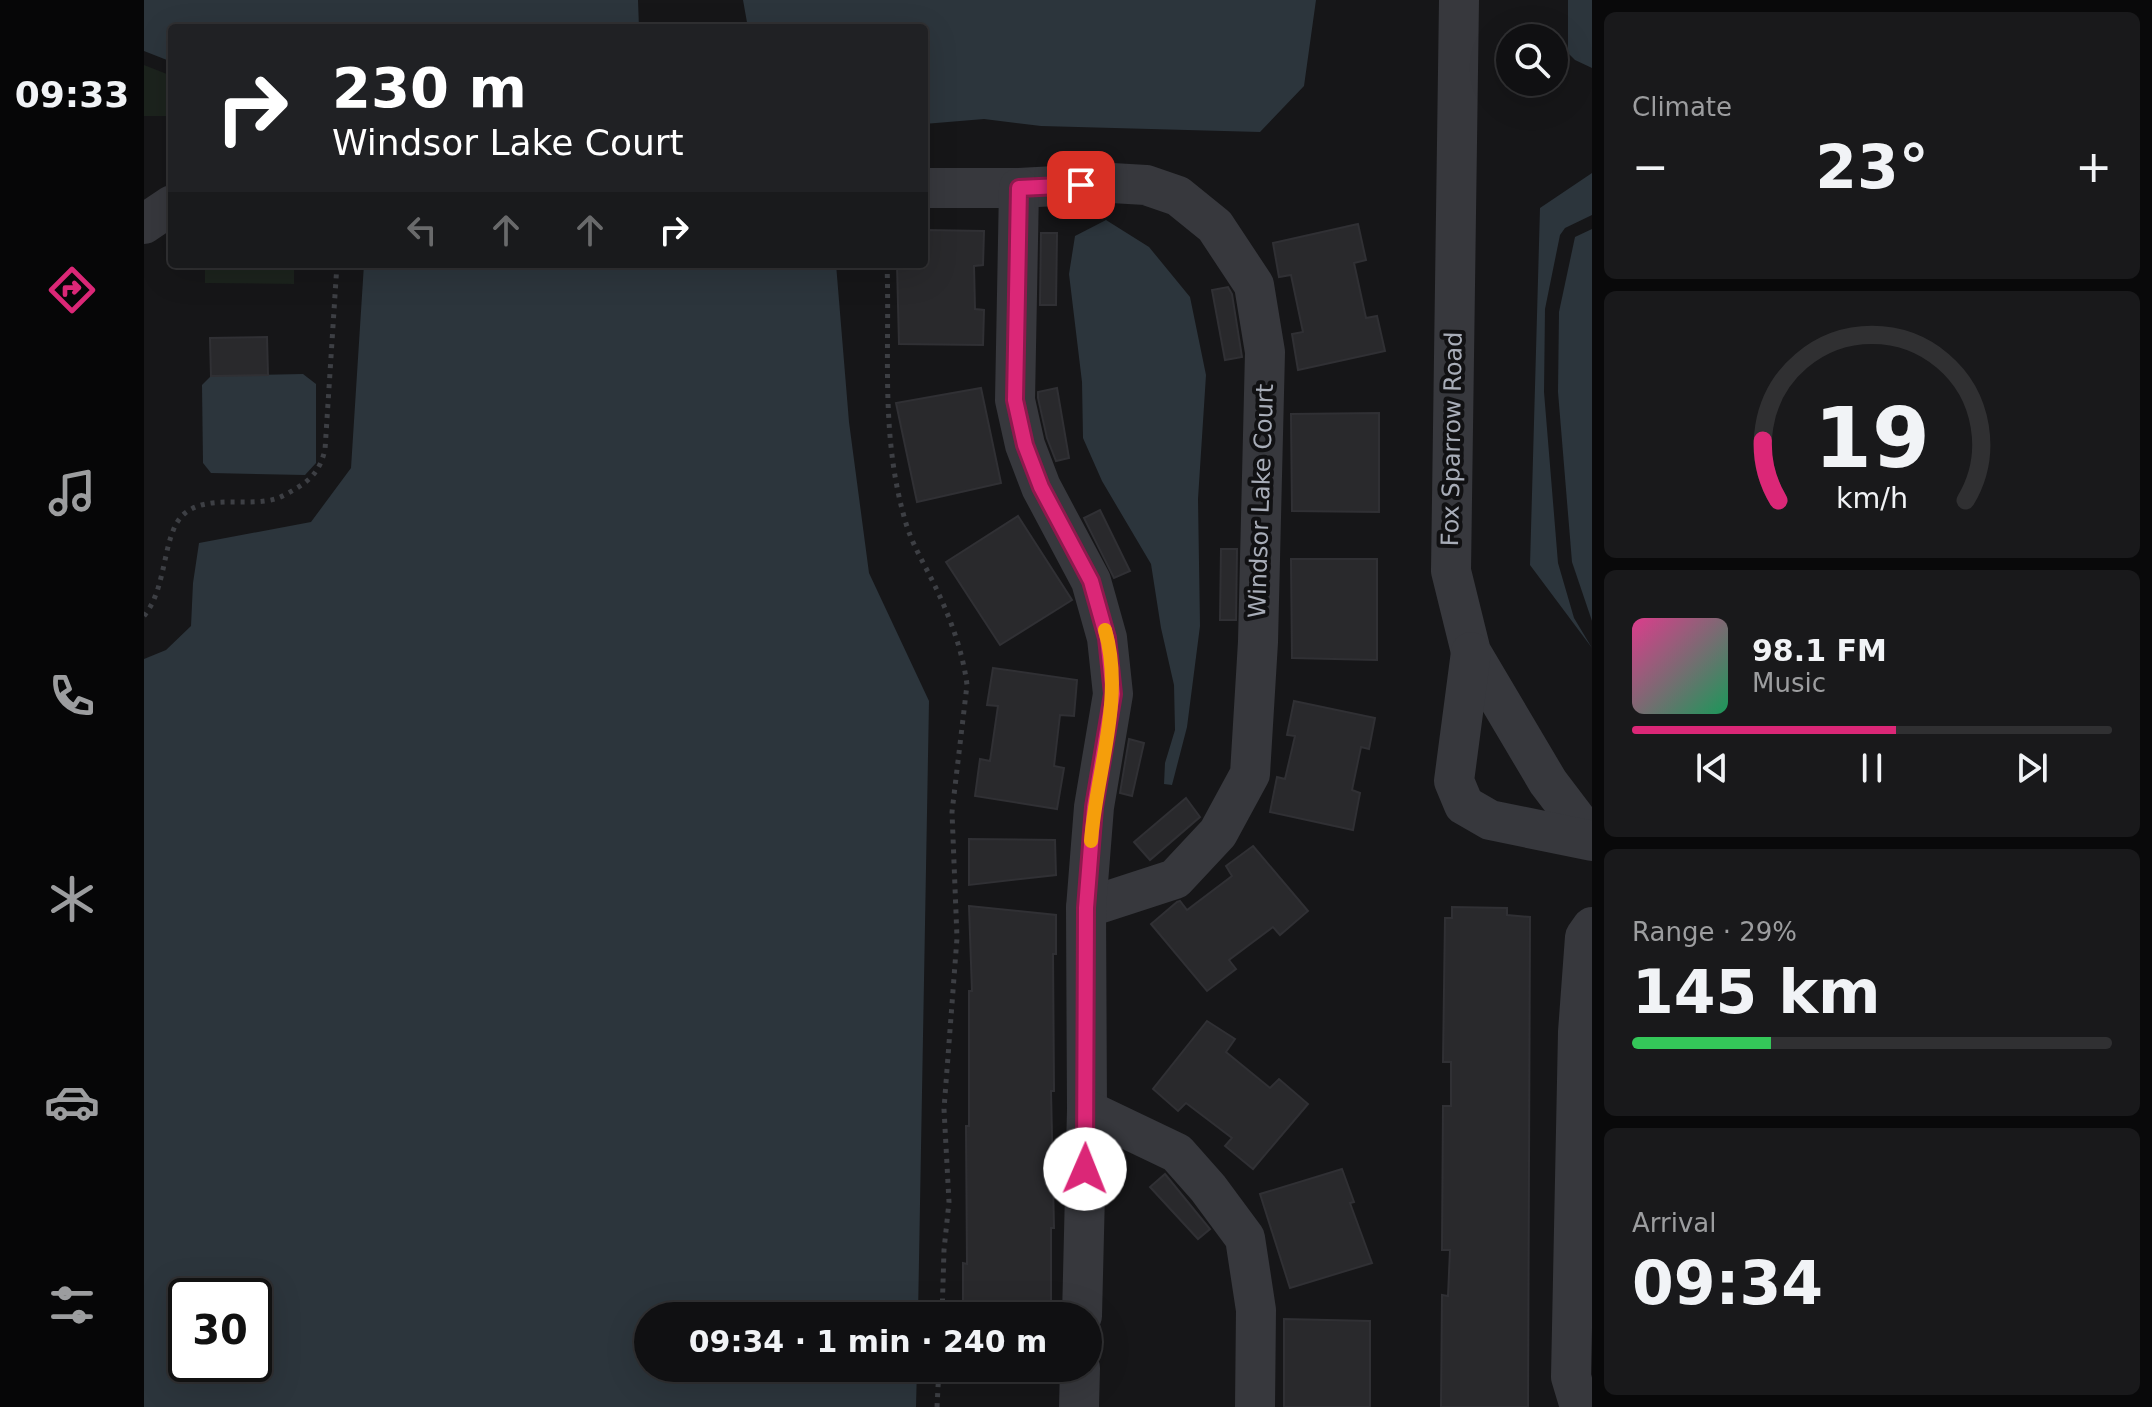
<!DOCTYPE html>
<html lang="en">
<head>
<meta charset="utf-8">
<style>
  body { margin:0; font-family:"DejaVu Sans",sans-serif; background:#19191b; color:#f1f3f6; height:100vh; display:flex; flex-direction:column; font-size:30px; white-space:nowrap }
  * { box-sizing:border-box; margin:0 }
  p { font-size:26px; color:#9c9d9f }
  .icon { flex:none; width:44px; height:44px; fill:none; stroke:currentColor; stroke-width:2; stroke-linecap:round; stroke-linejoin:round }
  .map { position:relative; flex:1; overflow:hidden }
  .drawer { display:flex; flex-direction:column; gap:12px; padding:12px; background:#09090a; width:560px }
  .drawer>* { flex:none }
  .top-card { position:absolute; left:24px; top:24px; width:760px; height:244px; border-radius:8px; box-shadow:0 8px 32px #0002,0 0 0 2px #303032; background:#202124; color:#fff; overflow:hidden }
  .buttons { position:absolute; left:1352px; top:24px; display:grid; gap:16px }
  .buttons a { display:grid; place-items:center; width:72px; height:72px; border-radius:50%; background:#101012; box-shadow:0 8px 32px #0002,0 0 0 2px #303032; font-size:40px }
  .speed { position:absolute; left:24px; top:1278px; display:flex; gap:16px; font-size:40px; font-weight:700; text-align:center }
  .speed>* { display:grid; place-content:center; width:104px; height:104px; border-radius:50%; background:#101012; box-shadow:0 8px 32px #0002,0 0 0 2px #303032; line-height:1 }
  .speed .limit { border:4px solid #111; border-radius:12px; background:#fff; color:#111 }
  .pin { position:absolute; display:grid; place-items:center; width:68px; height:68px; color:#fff; margin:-34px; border-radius:16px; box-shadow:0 4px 12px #0006 }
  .me { position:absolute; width:88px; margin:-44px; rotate:1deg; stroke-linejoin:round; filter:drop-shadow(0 0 6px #0008) }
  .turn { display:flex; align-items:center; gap:28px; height:168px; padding:0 32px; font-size:36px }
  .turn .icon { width:104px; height:104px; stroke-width:2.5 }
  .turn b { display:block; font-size:56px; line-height:68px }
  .lanes { display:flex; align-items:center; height:76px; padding:0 32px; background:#0003; justify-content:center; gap:40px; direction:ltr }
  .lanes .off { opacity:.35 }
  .big { font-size:60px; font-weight:800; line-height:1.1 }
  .drawer .tile { flex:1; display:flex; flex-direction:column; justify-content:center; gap:12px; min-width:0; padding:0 28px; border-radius:12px; background:#19191b }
  .drawer .dial { align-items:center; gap:0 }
  .dial svg { height:208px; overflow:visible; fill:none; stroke:#303032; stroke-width:7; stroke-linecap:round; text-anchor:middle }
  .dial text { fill:#f1f3f6; stroke:none }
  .song { display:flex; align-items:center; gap:24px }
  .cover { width:96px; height:96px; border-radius:12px; background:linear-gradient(135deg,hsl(330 70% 55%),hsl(150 70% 35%)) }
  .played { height:8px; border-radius:4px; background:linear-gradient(90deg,#db2777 55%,#303032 55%) }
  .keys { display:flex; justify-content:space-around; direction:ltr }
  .heat { display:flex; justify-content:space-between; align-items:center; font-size:44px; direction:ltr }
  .charge { height:12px; border-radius:6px; background:linear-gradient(90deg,#34c759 29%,#303032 0) }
  .trip { position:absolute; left:490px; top:1302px; width:468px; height:80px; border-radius:40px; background:#101012; box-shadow:0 8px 32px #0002,0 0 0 2px #303032; font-weight:800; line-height:80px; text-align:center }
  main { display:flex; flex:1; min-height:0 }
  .dock { display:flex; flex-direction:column; width:144px; justify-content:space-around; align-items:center; background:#060607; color:#9c9d9f }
  .dock .icon { width:56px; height:56px }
  .dock .on { color:#db2777 }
  .dock b { font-size:36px; color:#f1f3f6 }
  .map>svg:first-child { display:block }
  .green { fill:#1c231d }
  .water { fill:#2c353c; fill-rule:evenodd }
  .building { fill:#29292c; stroke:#303034; stroke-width:2 }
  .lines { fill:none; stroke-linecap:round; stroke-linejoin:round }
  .path { stroke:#3d3f44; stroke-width:5; stroke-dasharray:4 6; stroke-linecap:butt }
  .minor { stroke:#37383d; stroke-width:40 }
  .route-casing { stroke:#8e194d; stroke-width:20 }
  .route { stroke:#db2777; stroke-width:14 }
  .slow { stroke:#f59e0b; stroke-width:14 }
  .labels { text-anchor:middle; stroke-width:8; stroke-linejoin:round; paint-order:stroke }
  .street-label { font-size:24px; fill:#a8adb8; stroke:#111113 }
</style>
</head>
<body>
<main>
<nav class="dock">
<b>09:33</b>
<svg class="icon on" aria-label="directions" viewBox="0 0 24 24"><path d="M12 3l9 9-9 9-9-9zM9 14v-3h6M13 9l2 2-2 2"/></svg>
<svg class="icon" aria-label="music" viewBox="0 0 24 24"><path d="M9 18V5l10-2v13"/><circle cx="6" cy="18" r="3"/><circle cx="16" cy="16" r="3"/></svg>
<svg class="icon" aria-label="phone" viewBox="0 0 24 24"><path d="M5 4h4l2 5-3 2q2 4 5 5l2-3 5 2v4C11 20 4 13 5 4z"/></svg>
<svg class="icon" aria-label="climate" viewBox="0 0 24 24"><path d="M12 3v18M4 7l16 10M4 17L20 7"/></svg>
<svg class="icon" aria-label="car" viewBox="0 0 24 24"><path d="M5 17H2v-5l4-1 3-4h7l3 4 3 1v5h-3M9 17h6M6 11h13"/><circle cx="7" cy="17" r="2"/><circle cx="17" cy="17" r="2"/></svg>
<svg class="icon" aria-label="filters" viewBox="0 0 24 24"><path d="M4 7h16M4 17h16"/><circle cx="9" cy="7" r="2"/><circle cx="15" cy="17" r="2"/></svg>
</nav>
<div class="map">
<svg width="1448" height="1407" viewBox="0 0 1448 1407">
  <rect width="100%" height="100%" fill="#161618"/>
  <!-- green -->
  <g class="green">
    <polygon points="0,65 28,76 28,116 0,116"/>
    <polygon points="61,264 150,264 150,284 61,283"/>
  </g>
  <!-- water -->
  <g class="water">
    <polygon points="0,0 494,0 495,28 28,28 28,62 0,51"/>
    <polygon points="599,0 1172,0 1160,86 1116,132 897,126 840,119 780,124 780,28 604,28"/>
    <polygon points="1424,0 1448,0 1448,68 1431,60 1424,53"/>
    <polygon points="1448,173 1448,215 1421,228 1416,235 1401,309 1400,392 1414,563 1430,618 1448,648 1386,565 1396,208"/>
    <polygon points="962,220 1005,247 1046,297 1062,375 1054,499 1056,626 1043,727 1028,785 1020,784 1021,763 1031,730 1030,685 1017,628 1007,564 958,481 939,438 938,382 925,274 931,236"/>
    <polygon points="1448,229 1448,621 1428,562 1414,392 1415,312 1431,237"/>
    <path d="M220,264H692L705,422L725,573L785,701L774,1316H504V1368H773L772,1407H0V659L22,650L47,626L49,583L55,543L167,522L207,468ZM42,1296H110V1364H42Z"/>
    <polygon points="159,374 172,384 172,463 161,475 67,473 59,463 58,385 67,376"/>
  </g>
  <!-- building -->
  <g class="building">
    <polygon points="1214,224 1222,260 1210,263 1222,318 1233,316 1241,351 1154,370 1148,334 1159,332 1147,275 1135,277 1129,243"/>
    <polygon points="780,230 840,231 839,265 830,266 831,309 840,310 839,345 755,344 753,264 780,264"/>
    <polygon points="897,233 913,233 912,305 896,305"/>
    <polygon points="1084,287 1088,294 1098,357 1081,360 1068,290"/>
    <polygon points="123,337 124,375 67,376 66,338"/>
    <polygon points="837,388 857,483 773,502 752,403"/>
    <polygon points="913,388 925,458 912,461 903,438 894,398 894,392"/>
    <polygon points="1235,413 1235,512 1148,511 1147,414"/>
    <polygon points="956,510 986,571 970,578 940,518"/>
    <polygon points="874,516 928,600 856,645 802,562"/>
    <polygon points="1077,549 1093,549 1092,620 1076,620"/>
    <polygon points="1147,559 1233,559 1233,660 1148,658"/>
    <polygon points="849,668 933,680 930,716 916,715 910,766 920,768 913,809 831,796 836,759 846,761 854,706 843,705"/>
    <polygon points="1150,701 1231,718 1225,749 1217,747 1208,790 1216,793 1209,830 1126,812 1133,777 1141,779 1151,736 1143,735"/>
    <polygon points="985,739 1000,743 988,796 976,793"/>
    <polygon points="1042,798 1056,817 1006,860 990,842"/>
    <polygon points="825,839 911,840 912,875 825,885"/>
    <polygon points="1109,846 1164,911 1136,935 1129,927 1085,960 1092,969 1063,991 1007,924 1033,902 1036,901 1043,910 1088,876 1082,866"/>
    <polygon points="825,906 912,915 912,954 909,954 910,1091 907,1091 910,1228 907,1228 907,1302 900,1302 900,1316 829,1316 829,1301 819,1302 819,1263 823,1264 822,1126 825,1126 825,991 828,991"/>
    <polygon points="1308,907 1363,908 1363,915 1386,917 1384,1407 1297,1407 1298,1295 1304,1296 1306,1250 1298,1250 1299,1106 1307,1106 1307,1062 1299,1062 1301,918 1308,918"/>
    <polygon points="1063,1021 1091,1039 1082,1052 1126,1088 1135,1079 1164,1104 1109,1169 1081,1146 1088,1138 1042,1103 1034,1111 1009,1089"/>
    <polygon points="1198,1169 1210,1202 1206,1203 1228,1263 1146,1288 1116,1194"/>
    <polygon points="1021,1174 1066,1229 1054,1239 1006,1187"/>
    <polygon points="1140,1319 1226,1321 1226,1407 1140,1407"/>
  </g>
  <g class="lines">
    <!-- path -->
    <g class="path">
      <path d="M743,264C746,352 736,433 761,520C768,545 780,563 791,586C806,617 819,652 823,685L808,812L813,938L800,1109L805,1202L800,1250L798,1316"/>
      <path d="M0,616C24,587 18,533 40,514C63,494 103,507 131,499C138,497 146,492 153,488C169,478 176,469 181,450L193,264"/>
      <polyline points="793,1407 795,1368"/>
    </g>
    <!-- minor -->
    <g class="minor">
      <polyline points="1315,0 1307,571 1327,652 1404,782 1448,840"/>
      <polyline points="780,188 875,188 968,183 1002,185 1034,196 1071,226 1110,285 1121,352 1114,642 1106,774 1074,833 1031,879 942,908"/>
      <polyline points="875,188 871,400 881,445 897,487 947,581 963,638 969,694 950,807 942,908 943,1110 938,1316"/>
      <polyline points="0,224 28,205"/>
      <polyline points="1327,652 1310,781 1320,805 1346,820 1448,841"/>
      <polyline points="943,1110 1033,1153 1064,1188 1101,1238 1112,1310 1111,1407"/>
      <polyline points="935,1407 936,1368"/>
      <polyline points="1436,1407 1427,1377 1434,1032 1441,937 1448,927"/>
    </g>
  </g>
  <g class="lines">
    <!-- route casing -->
    <g class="route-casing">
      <polyline id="route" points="937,185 875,188 871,400 881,445 897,487 947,581 963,638 969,694 950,807 942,908 941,1169"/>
    </g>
    <!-- route -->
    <use href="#route" class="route"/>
    <!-- slow -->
    <path class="slow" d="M947,841C952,772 981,699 961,630"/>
  </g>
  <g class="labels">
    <!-- street labels -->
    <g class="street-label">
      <text transform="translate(1308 439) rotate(-89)" y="8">Fox Sparrow Road</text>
      <text transform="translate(1117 501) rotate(-88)" y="8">Windsor Lake Court</text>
    </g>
  </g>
</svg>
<div class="buttons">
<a><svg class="icon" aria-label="search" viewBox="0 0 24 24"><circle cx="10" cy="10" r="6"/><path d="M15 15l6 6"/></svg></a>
</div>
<div class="speed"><div class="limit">30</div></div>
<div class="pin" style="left:937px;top:185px;background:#d93025"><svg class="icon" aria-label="arrive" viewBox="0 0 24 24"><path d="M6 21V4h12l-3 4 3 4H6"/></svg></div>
<svg class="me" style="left:941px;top:1169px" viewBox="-20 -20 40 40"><circle r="19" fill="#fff"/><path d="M0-13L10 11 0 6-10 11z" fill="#db2777"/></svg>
<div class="trip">09:34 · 1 min · 240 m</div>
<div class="top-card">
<div class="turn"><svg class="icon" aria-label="right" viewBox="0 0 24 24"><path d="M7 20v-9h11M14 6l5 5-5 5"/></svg><div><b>230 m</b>Windsor Lake Court</div></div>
<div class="lanes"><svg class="icon off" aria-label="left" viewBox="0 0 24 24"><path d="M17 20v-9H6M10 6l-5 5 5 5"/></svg><svg class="icon off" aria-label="ahead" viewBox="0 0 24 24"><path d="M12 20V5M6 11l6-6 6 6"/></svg><svg class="icon off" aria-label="ahead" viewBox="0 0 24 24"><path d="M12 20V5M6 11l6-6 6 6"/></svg><svg class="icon" aria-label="right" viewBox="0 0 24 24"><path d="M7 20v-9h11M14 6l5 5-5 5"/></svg></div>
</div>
</div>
<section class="drawer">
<div class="tile"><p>Climate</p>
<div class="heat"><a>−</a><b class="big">23°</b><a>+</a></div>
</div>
<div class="tile dial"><svg viewBox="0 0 100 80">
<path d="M14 69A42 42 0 1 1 86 69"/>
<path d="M14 69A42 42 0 0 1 8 46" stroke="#db2777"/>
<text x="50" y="56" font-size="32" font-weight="700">19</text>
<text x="50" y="72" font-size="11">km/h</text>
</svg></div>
<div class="tile">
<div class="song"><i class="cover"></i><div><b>98.1 FM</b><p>Music</p></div></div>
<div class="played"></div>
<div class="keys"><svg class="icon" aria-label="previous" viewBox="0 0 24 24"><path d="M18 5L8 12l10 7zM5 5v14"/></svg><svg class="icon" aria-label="pause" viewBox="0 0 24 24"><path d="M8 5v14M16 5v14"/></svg><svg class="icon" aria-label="next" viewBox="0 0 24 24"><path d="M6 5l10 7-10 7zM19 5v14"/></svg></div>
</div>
<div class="tile"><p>Range · 29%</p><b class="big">145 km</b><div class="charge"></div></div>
<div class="tile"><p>Arrival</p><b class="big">09:34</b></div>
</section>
</main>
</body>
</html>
